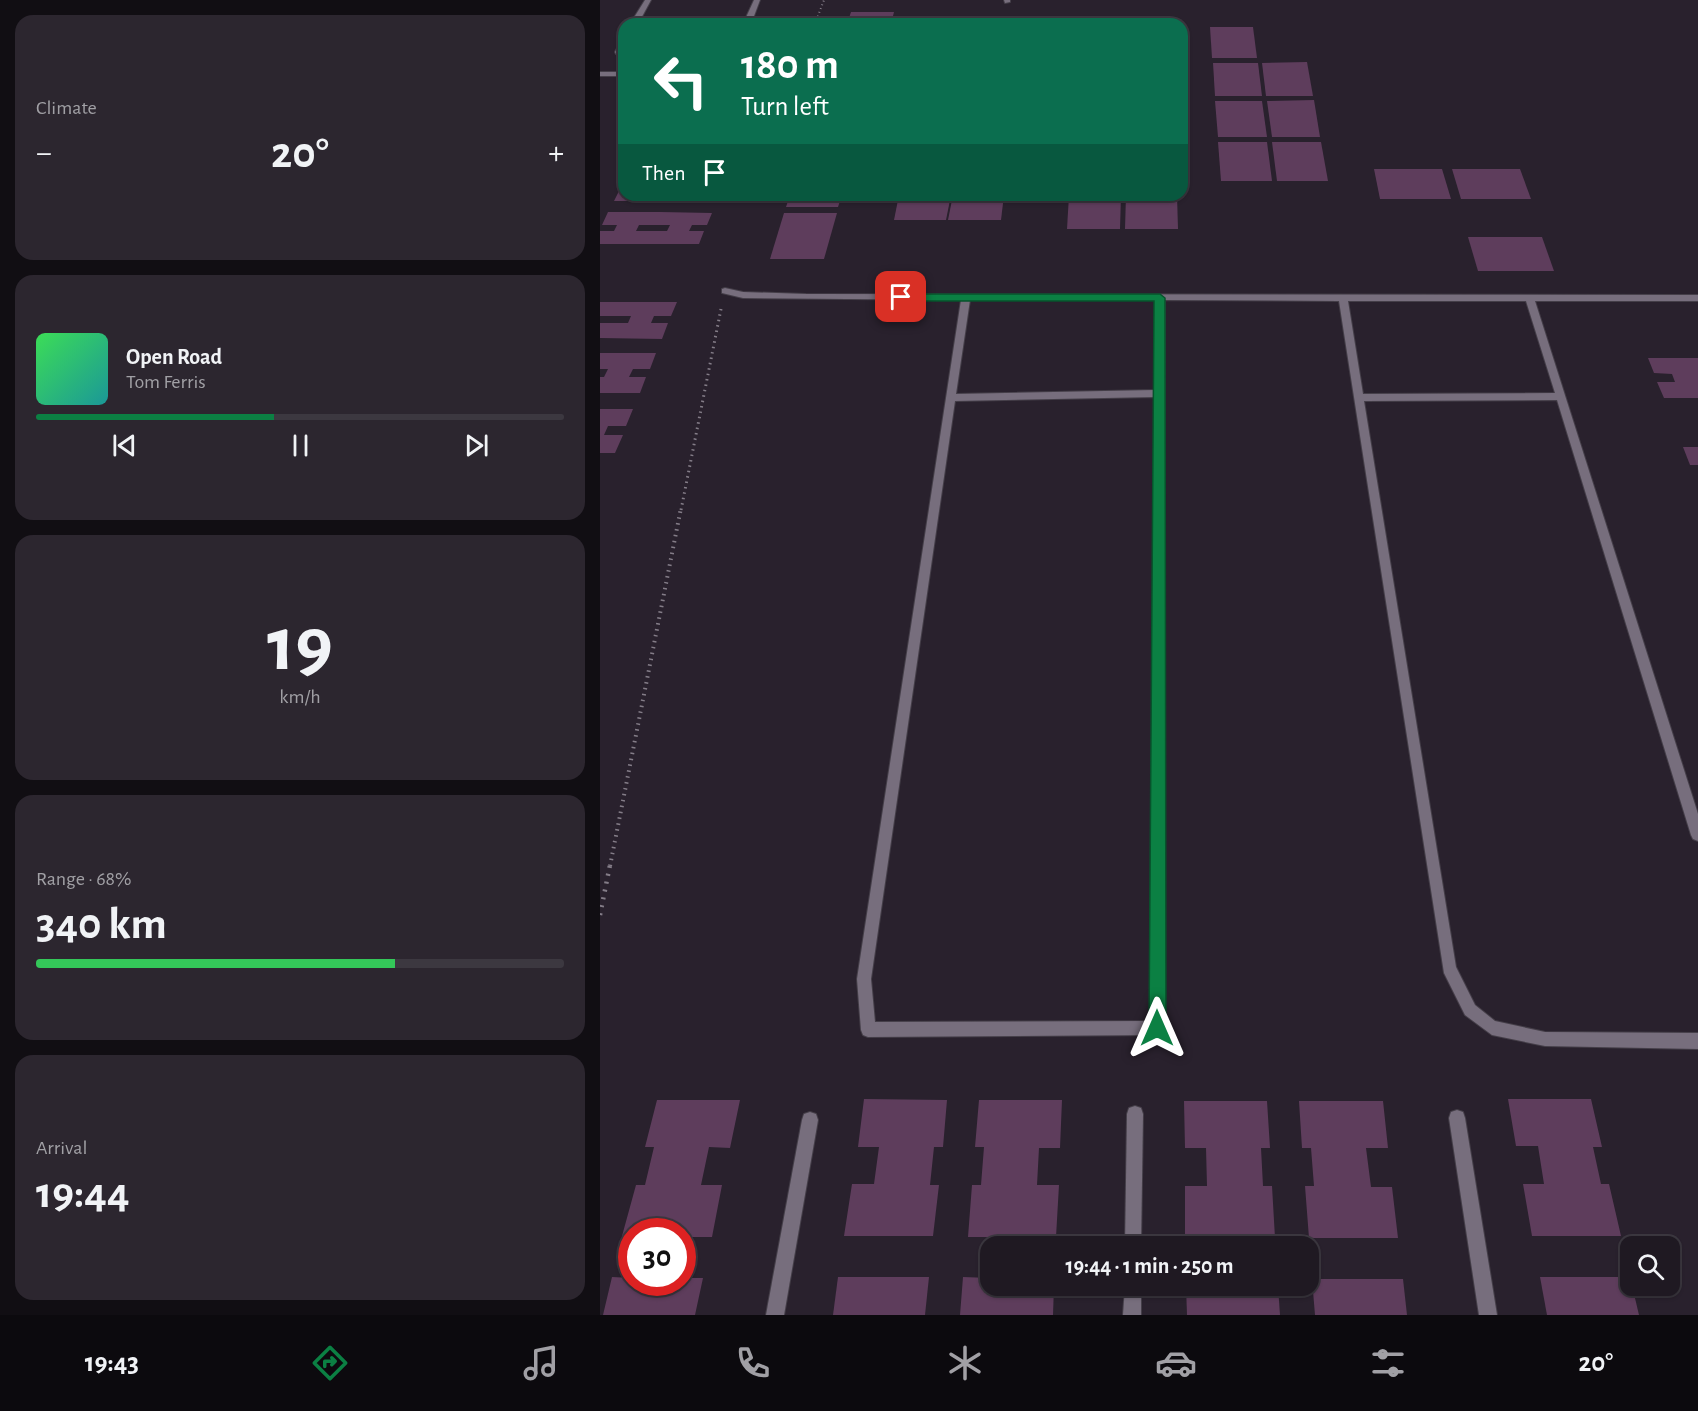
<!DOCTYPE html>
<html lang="en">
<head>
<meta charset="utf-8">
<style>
  body { margin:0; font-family:"Alegreya Sans",sans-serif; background:#2c262f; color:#f1f3f6; height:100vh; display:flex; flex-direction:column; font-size:22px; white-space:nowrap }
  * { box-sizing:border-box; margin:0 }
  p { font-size:20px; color:#a1a0a5 }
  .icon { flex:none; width:33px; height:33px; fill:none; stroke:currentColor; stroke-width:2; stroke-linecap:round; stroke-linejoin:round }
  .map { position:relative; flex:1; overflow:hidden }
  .panel { display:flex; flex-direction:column; gap:15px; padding:15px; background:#110e13; width:600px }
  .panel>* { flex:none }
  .guide { position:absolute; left:18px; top:18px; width:570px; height:183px; border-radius:18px; box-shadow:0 2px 4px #0004,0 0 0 2px #3c3840; background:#0b6e4f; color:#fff; overflow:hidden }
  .controls { position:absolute; left:1020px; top:1236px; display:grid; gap:12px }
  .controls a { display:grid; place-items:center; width:60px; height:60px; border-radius:12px; background:#1f1922; box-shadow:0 2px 4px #0004,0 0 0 2px #3c3840; font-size:30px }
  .speed { position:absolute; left:18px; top:1218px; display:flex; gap:12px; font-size:30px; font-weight:700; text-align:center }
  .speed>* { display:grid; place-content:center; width:78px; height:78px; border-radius:50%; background:#1f1922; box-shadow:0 2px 4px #0004,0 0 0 2px #3c3840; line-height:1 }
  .speed .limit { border:9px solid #d22; background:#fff; color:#111 }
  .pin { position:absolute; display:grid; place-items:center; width:51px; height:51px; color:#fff; margin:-26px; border-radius:12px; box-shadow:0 3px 9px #0006 }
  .me { position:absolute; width:66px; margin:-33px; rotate:0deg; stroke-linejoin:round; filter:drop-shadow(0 0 4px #0008) }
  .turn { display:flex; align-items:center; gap:21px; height:126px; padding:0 24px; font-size:27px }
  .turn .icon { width:78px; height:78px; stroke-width:2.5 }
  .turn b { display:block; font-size:42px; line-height:51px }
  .then { display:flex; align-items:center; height:57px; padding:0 24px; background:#0003; gap:12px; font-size:22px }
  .big { font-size:45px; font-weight:700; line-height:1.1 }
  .panel .tile { flex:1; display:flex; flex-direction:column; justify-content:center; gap:9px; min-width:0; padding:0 21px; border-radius:18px; background:#2c262f }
  .panel .dial { align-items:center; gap:0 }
  .dial b { font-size:78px; line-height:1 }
  .song { display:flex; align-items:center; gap:18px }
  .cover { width:72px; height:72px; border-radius:9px; background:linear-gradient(135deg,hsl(130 70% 55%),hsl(180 70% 35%)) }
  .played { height:6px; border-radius:3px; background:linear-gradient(90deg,#0b8043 45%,#3c3840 45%) }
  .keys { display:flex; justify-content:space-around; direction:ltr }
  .heat { display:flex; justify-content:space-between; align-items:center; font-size:33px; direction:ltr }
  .charge { height:9px; border-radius:4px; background:linear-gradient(90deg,#34c759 68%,#3c3840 0) }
  .trip { position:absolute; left:380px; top:1236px; width:339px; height:60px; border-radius:18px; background:#1f1922; box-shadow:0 2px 4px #0004,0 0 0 2px #3c3840; font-weight:700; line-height:60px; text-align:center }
  .menu { display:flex; height:96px; justify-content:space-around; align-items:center; background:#0c0a0e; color:#a1a0a5 }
  .menu .icon { width:42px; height:42px }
  .menu .active { color:#0b8043 }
  .menu b { font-size:27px; color:#f1f3f6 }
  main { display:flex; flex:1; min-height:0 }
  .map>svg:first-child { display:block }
  .building { fill:#5e3d5c; fill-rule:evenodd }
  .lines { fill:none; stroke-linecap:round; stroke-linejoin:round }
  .minor-casing { stroke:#443e48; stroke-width:2 }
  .path-far3 { stroke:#847d88; stroke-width:2; stroke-dasharray:1 3; stroke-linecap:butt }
  .path-far2 { stroke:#847d88; stroke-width:3; stroke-dasharray:1.5 4; stroke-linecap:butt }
  .path-far1 { stroke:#847d88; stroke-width:4; stroke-dasharray:1.5 4.5; stroke-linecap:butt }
  .path { stroke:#847d88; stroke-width:4.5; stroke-dasharray:2 6; stroke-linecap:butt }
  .minor { fill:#776e7d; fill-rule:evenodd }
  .route { fill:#0b8043; stroke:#07532c; stroke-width:1.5 }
</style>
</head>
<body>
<main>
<section class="panel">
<div class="tile"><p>Climate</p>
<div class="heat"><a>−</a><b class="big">20°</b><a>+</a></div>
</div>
<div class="tile">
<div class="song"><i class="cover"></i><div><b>Open Road</b><p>Tom Ferris</p></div></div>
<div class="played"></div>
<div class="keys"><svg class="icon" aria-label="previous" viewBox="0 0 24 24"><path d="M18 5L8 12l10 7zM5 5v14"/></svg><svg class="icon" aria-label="pause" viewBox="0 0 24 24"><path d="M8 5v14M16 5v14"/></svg><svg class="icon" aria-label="next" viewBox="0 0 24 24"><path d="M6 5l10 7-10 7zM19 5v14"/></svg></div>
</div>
<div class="tile dial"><b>19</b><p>km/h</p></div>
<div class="tile"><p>Range · 68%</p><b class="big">340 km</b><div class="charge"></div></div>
<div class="tile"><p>Arrival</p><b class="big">19:44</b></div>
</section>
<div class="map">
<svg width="1098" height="1315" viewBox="0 0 1098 1315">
  <rect width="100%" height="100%" fill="#29212d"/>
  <!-- building -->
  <g class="building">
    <polygon points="251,12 294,12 291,24 247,24"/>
    <polygon points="340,21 383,21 382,24 339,24"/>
    <rect x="384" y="21" width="43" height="3"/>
    <polygon points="610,27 653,27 657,58 612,58"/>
    <polygon points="707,62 713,96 666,96 662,63"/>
    <polygon points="613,63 658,63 662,96 615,96"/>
    <polygon points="714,100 720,137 672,137 667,101"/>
    <polygon points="615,101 662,101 667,137 618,137"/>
    <polygon points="618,142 667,142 672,181 621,181"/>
    <polygon points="672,142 721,142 728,181 677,181"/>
    <polygon points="774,169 842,169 851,199 780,199"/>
    <polygon points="852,169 920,169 931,199 861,199"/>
    <polygon points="20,189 24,189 24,195 119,195 117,201 14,201"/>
    <polygon points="190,195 242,195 238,207 186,207"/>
    <polygon points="299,195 351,195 346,220 294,220"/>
    <polygon points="353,195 404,195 401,220 348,220"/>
    <polygon points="469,195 521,195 520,229 467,229"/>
    <polygon points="526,195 577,195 578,229 525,229"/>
    <path d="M8,212H60L112,213L107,225H92L89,231H104L99,244H0V231H14L17,225H2ZM39,225H70L67,231H36Z"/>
    <polygon points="184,213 237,213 224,259 170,259"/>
    <polygon points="868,237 942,237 954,271 878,271"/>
    <polygon points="0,302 77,302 71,316 54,316 51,323 68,323 62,339 0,338 0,323 28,323 31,316 0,316"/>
    <polygon points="0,353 56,353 50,369 33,369 29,377 46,377 40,393 0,393 0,377 4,377 8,369 0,369"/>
    <polygon points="1048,358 1098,358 1098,398 1064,398 1057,382 1075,382 1072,374 1054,373"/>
    <polygon points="0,409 33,409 26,426 8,426 4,435 23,435 15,453 0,453"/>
    <polygon points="1083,447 1098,447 1098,465 1090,465"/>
    <polygon points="264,1099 347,1100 343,1147 334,1147 330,1185 339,1185 333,1236 244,1236 252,1184 274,1184 279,1147 258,1147"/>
    <polygon points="908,1099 991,1099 1002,1147 993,1147 1001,1184 1009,1184 1021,1236 932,1236 923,1184 944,1184 938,1146 916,1146"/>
    <polygon points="57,1100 140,1100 130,1148 109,1147 101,1185 122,1185 112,1237 82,1237 82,1232 32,1232 32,1236 22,1236 36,1185 45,1185 54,1147 45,1147"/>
    <polygon points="379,1100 462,1100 460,1148 439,1148 437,1185 459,1185 456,1237 368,1237 372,1185 381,1185 384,1147 375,1147"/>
    <polygon points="584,1101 667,1101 670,1148 661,1148 663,1186 672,1186 675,1238 585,1237 585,1186 607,1186 606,1148 585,1148"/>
    <polygon points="699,1101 783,1101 788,1148 766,1148 771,1187 792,1187 798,1238 709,1238 705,1186 714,1186 711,1148 702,1148"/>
    <polygon points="12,1277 32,1278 32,1282 82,1282 82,1278 103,1278 95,1315 3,1315"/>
    <polygon points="238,1277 329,1277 325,1315 233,1315"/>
    <polygon points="363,1277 390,1278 390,1286 454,1286 453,1315 360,1315"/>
    <polygon points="940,1277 1030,1277 1039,1315 947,1315"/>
    <polygon points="712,1279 803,1279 807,1315 715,1315"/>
    <polygon points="586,1286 678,1286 680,1315 587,1315"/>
  </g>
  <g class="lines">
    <!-- minor casing -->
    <g class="minor-casing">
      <g id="minor">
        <polygon points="45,0 51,0 38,24 30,24"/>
        <polygon points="154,0 160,0 151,24 143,24"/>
        <polygon points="404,0 410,0 410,2 405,3"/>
        <polygon points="21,41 24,41 24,50 22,54 16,54 15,52"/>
        <rect x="0" y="72" width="24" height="4"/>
        <path d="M125,288L143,292L206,294L1098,295V301H935L1098,814V841L1093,839L1091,835L957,400L764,401L856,967L875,1005L895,1021L945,1032L1098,1033V1049L945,1046L892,1035L865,1015L844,973L739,301L565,300L564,1028L562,1033L557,1035L268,1037L263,1035L261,1030L257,979L361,300L143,298L122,293V289ZM370,300H555V390L356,394ZM748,301H926L955,393L763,394ZM555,397L550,1021L275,1022L271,979L355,401Z"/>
        <polygon points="535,1106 541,1108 543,1114 541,1246 525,1246 527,1114 529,1108"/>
        <polygon points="857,1110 863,1112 865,1118 897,1315 879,1315 849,1118 851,1112"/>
        <polygon points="210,1112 216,1114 218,1120 184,1315 166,1315 202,1120 204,1114"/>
        <polygon points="525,1286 541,1286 541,1315 523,1315"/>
      </g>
    </g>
    <!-- path-far3 -->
    <polyline class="path-far3" points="215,24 224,0"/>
    <!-- path-far2 -->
    <polyline class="path-far2" points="81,510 121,309"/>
    <!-- path-far1 -->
    <polyline class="path-far1" points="10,866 81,508"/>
    <!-- path -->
    <polyline class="path" points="0,915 10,865"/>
    <!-- minor -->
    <use href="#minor" class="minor"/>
  </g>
  <!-- route -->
  <polygon class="route" points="560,294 565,298 566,1028 563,1033 557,1036 551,1033 549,1028 554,301 301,301 296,297 301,294"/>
</svg>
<div class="controls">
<a><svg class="icon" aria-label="search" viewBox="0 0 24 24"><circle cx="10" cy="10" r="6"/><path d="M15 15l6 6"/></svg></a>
</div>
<div class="speed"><div class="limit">30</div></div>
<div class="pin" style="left:301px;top:297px;background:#d93025"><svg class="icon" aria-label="arrive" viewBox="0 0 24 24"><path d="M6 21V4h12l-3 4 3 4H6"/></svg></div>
<svg class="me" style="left:557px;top:1028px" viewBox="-20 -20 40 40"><path d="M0-17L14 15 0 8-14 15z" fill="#0b8043" stroke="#fff" stroke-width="4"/></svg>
<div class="trip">19:44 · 1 min · 250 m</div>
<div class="guide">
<div class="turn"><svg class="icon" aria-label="left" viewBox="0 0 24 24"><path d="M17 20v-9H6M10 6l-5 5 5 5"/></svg><div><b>180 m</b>Turn left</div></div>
<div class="then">Then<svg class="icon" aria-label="arrive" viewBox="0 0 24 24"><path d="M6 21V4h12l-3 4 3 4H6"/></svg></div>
</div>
</div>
</main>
<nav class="menu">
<b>19:43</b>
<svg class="icon active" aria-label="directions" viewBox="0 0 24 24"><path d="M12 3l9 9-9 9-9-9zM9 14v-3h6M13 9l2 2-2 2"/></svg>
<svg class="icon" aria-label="music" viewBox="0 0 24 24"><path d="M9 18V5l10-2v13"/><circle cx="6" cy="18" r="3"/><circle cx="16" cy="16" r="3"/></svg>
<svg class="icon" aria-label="phone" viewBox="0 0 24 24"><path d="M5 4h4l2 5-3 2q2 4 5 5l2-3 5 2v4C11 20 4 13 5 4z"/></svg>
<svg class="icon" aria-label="climate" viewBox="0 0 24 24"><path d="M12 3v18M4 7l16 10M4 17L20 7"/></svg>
<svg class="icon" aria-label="car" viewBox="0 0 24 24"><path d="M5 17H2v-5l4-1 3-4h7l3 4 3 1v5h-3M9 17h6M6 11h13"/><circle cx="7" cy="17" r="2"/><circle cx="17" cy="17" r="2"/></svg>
<svg class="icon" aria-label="filters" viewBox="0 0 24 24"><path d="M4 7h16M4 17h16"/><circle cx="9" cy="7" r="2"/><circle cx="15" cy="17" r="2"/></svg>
<b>20°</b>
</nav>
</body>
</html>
